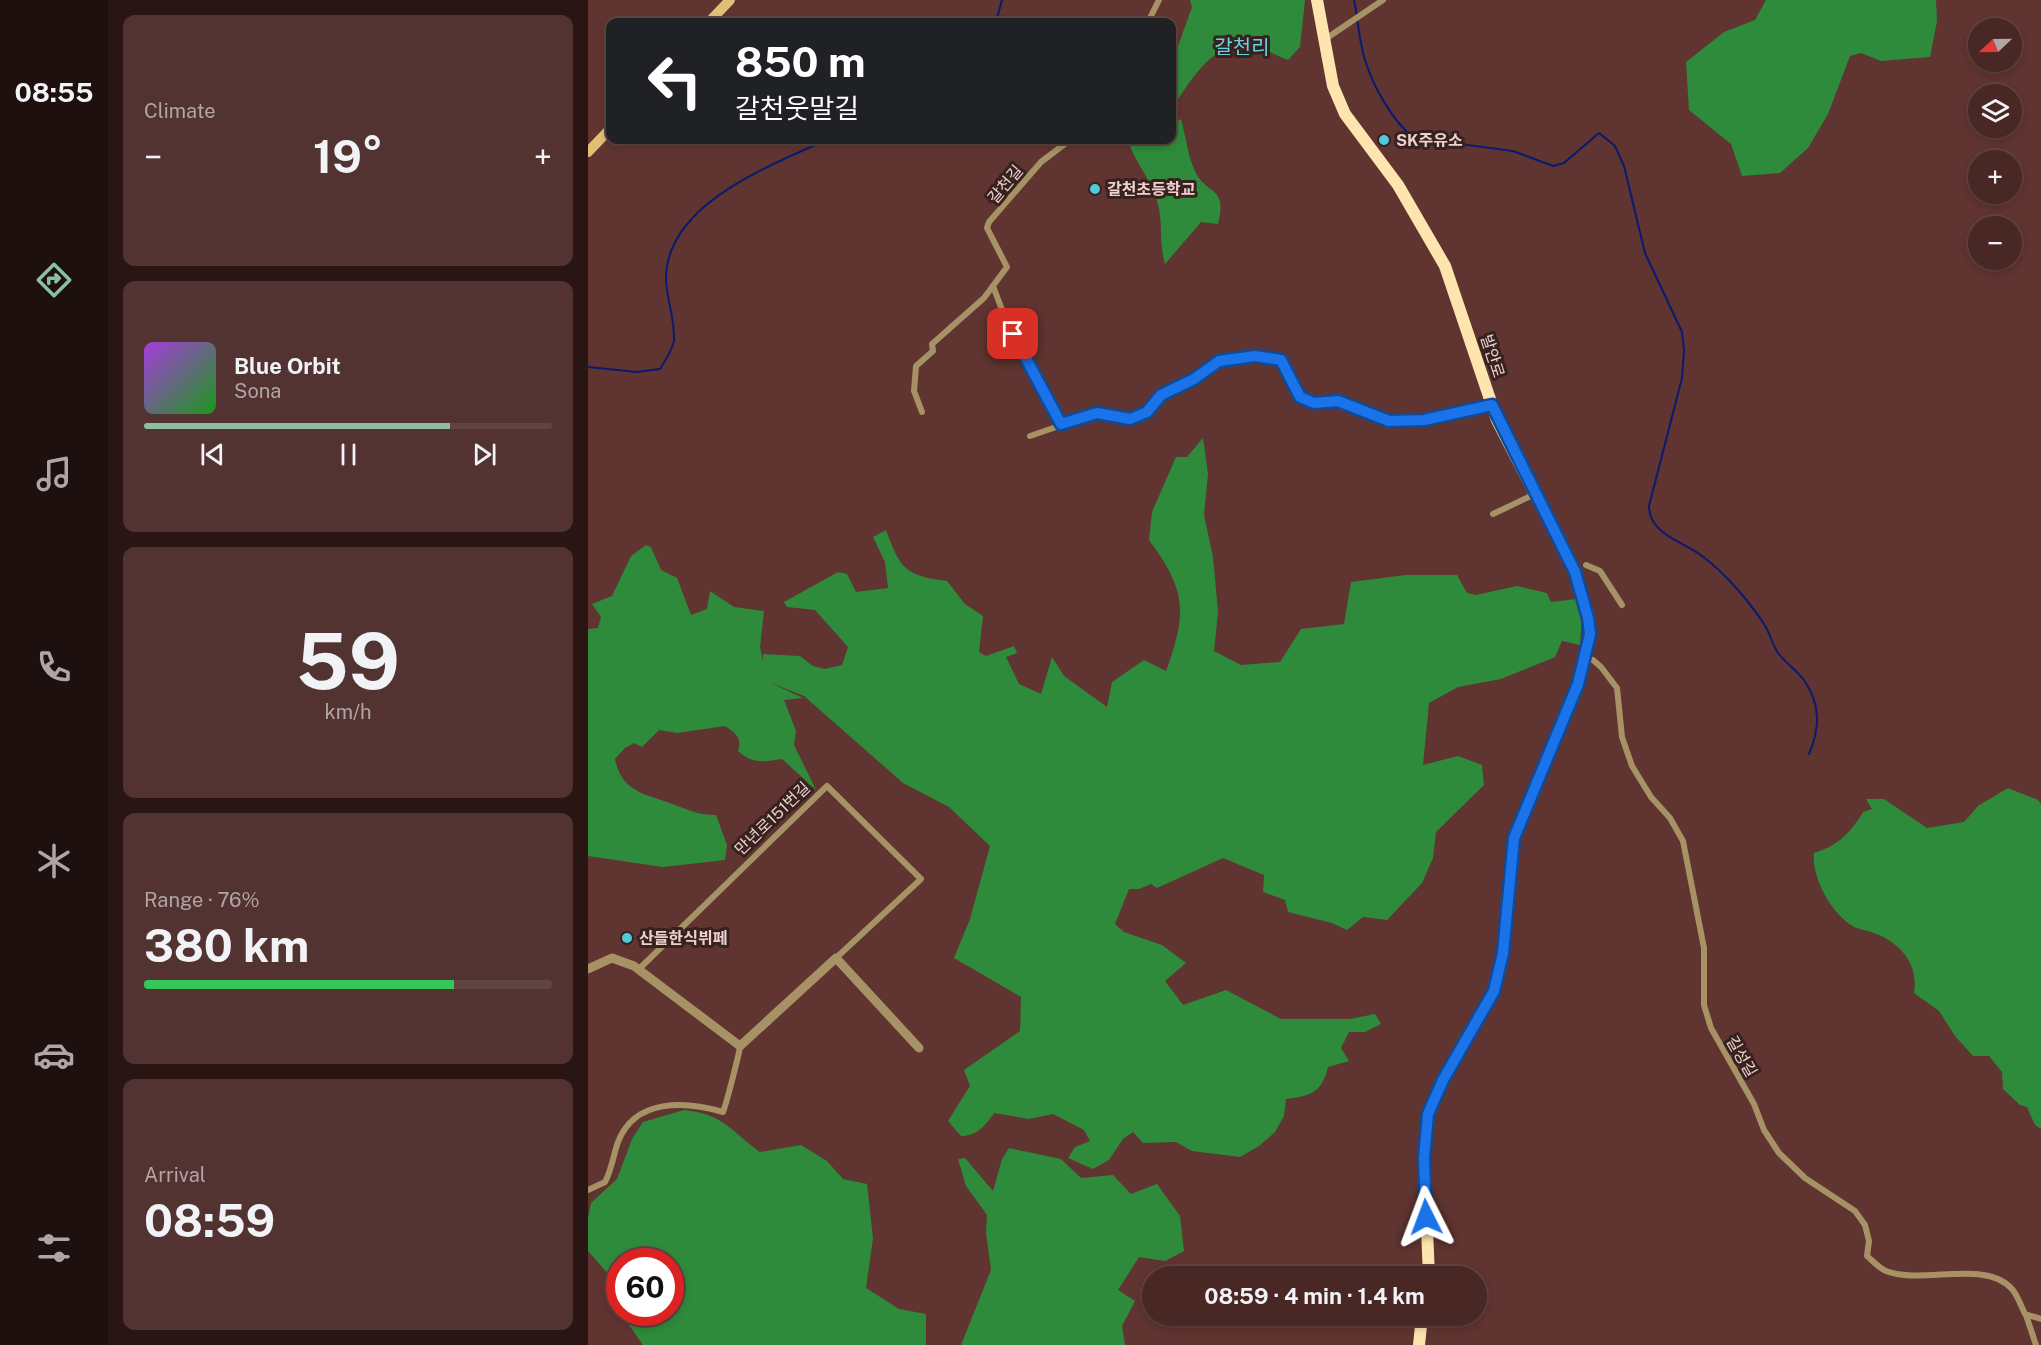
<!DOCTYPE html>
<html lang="en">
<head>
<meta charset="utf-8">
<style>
  body { margin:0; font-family:"Public Sans","Noto Sans KR",sans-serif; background:#523331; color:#f1f3f6; height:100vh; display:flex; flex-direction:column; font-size:22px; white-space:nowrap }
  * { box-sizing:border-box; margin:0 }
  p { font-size:20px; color:#b1a5a6 }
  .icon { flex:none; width:33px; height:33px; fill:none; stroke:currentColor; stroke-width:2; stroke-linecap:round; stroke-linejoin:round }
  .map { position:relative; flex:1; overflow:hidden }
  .sheet { display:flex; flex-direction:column; gap:15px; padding:15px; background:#281514; width:480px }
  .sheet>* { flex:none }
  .guide { position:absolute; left:18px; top:18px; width:570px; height:126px; border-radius:12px; box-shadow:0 3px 9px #0003,0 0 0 2px #604441; background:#202124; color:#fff; overflow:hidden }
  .needle { width:39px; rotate:248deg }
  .controls { position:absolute; left:1380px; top:18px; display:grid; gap:12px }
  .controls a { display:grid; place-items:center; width:54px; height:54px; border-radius:50%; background:#482724; box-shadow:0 3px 9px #0003,0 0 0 2px #604441; font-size:30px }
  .speed { position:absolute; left:18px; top:1248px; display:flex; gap:12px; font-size:30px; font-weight:700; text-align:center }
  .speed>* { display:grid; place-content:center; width:78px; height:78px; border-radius:50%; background:#482724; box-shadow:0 3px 9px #0003,0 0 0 2px #604441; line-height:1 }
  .speed .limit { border:9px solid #d22; background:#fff; color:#111 }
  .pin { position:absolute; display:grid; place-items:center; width:51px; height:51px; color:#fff; margin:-26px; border-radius:12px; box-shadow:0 3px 9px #0006 }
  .me { position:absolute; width:66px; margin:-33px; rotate:357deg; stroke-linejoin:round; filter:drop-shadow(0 0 4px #0008) }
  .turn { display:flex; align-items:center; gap:21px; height:126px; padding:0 30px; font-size:27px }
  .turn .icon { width:78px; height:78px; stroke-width:2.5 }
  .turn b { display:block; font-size:42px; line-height:51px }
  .big { font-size:45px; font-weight:700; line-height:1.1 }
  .sheet .card { flex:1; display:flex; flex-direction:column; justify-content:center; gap:9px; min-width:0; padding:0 21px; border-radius:12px; background:#523331 }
  .sheet .dial { align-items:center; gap:0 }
  .dial b { font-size:78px; line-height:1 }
  .song { display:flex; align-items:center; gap:18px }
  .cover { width:72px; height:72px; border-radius:9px; background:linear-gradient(135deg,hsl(280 70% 55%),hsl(120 70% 35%)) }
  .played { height:6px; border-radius:3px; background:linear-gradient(90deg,#8abfa5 75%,#604441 75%) }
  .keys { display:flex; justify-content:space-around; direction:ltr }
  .heat { display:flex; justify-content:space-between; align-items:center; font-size:33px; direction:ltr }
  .charge { height:9px; border-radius:4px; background:linear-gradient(90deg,#34c759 76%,#604441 0) }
  .trip { position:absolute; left:554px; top:1266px; width:345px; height:60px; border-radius:30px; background:#482724; box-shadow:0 3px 9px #0003,0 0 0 2px #604441; font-weight:700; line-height:60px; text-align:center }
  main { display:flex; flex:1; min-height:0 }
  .dock { display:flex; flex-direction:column; width:108px; justify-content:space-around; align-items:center; background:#1d100e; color:#b1a5a6 }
  .dock .icon { width:42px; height:42px }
  .dock .selected { color:#8abfa5 }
  .dock b { font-size:27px; color:#f1f3f6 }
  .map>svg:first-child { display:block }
  .forest { fill:#2e8b3b }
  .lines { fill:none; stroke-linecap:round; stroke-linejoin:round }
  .stream { stroke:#071b70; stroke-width:2 }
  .minor { stroke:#a79266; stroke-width:6 }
  .tertiary { stroke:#a79266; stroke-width:9 }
  .secondary { stroke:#e1bf76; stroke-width:10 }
  .primary { stroke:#fee4ae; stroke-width:12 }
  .route-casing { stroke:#114b97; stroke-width:15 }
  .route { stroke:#1a73e8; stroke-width:10 }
  .poi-dot { fill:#52cbd9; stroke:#372220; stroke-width:2 }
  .labels { text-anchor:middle; stroke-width:6; stroke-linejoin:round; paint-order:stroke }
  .poi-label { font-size:16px; font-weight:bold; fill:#eed1ce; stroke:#372220; text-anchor:start }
  .street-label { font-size:16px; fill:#eed1ce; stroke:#372220 }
  .quarter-label { font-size:20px; fill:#69d4e1; stroke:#372220 }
</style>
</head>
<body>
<main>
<nav class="dock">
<b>08:55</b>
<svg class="icon selected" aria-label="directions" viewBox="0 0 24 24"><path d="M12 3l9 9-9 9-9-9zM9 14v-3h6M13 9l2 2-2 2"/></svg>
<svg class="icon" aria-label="music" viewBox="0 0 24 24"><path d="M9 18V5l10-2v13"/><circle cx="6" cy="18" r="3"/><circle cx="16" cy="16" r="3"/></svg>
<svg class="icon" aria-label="phone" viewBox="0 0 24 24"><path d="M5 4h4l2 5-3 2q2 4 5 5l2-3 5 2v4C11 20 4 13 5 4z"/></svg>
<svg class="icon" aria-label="climate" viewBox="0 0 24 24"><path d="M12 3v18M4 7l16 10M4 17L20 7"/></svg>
<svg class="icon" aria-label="car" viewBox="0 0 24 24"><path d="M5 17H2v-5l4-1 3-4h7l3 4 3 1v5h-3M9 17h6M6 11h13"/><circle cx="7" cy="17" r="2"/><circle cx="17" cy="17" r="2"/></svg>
<svg class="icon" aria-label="filters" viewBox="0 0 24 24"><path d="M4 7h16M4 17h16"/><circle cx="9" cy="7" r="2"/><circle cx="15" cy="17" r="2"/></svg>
</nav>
<section class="sheet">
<div class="card"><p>Climate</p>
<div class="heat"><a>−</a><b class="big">19°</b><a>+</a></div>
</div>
<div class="card">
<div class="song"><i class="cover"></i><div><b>Blue Orbit</b><p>Sona</p></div></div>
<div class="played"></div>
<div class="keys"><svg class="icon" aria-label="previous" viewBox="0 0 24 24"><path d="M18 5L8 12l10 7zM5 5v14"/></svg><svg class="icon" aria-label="pause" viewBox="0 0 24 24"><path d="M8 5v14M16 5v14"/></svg><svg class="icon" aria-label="next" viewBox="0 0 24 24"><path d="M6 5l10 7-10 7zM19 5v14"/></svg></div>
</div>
<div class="card dial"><b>59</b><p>km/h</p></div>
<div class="card"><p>Range · 76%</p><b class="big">380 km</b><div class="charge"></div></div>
<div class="card"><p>Arrival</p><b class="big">08:59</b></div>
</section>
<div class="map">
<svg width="1453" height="1345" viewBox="0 0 1453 1345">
  <rect width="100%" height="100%" fill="#603430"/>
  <!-- forest -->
  <g class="forest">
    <path d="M602,0H717L712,47L700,60C687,56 676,47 662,45C627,38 599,85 584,109V63L604,7Z"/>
    <polygon points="1178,0 1348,0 1349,21 1342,57 1293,61 1273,53 1262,56 1240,114 1220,148 1192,173 1154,176 1143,144 1101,110 1098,62 1136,32 1167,20"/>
    <path d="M593,119C598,137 599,152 606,169C618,197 640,184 630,224L613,222L577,264C571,243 575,225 570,204C564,181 549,165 541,144L546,140H584V124Z"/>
    <path d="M615,438L620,474L616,515L625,557L630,612L626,651L653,665L692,662L713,629L756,624L763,582L818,575H869L879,593L888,595L929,586L959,593L963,602L988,599L994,616L992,645L974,641L967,657L913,679L870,687L841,703L835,765L870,756L894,765L896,785L848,832L845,858L834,883L799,920L775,917L759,930L744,923L700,912L697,900L675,892L676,875L635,858L569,888L563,884L551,889H541L527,924L536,932L574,945L598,963L577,981L595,1005L638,990L693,1019H762L787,1014L793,1024L777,1032H761L753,1048L761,1061L740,1067C734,1093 722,1096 698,1099L696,1116L687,1132L671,1146L652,1157L604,1151L588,1142L555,1143L545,1132L535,1139L521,1160L505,1169L480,1158L487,1147L502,1141L496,1130L465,1114L441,1119L406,1113C397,1126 389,1136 373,1136L360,1121L382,1086L376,1070L432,1031L433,997L366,958L382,919L402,846L361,807L315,783L216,696L181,682L215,698L196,700L208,731L206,745L228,790L194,759C176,762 164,764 150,751C154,738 148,733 137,726L89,733L71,730L54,747L46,743L37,748L27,759C34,794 60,794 87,805C103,811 111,815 128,815L139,845L137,860L75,867L0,856V629L10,628L13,617L4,604L24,596L43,556L58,545L63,547L73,570L89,578L103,615L119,609L122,591L146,607L176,611L172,647L175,661V654L212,656L225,666L237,669L254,665L260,647L227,610L199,607L196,602L250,572L259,574L268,592L300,588L297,562L285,537L298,530C312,568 317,576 359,581L377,604L395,616L391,652L398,656L426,646L429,653L418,657L431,684L453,694L464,657L476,676L519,707L524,682L556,660L578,671C599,613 599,591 561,540L564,512L588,457H599Z"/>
    <path d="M1420,788L1450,800L1453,804V1129L1447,1125L1439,1107L1432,1105L1415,1089L1414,1072L1401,1056H1385L1367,1036L1351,1011L1326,993C1331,963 1311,941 1283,932C1277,930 1271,929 1266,927C1244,915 1223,877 1226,853C1250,846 1263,832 1275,812L1284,809L1278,799H1296L1339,828L1376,822L1390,806Z"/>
    <path d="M96,1110C138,1115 141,1130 172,1152L213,1145L239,1161L255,1179L279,1184L285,1238L278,1288L311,1309L338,1314V1345H55L32,1312H82V1262H32L31,1312L21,1275L0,1251V1218L3,1203L29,1179L44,1139L55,1122Z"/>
    <polygon points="421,1148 473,1159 493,1178 525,1175 543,1194 569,1184 592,1216 596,1251 577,1261 551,1257 530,1290 547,1301 534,1326 537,1345 373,1345 403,1270 398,1233 399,1215 378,1186 370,1159 377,1158 405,1191 414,1159"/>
  </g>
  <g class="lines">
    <!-- stream -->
    <g class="stream">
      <path d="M766,0C770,19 771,41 777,60C785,86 804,121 826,138L925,151L965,166L976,163L1011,133L1027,146L1036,166L1057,253L1094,332L1096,350L1094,378L1061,506C1061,534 1094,541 1114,556C1137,573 1161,601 1176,624C1182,633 1184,644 1190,653C1198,663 1208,670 1216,680C1233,705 1232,728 1221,754"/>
      <polyline points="408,22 414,0"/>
      <path d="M0,367L49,372L72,369C77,361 85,349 86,340C87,320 79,300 78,280C77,204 182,166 238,140"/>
    </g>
    <!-- minor -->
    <g class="minor">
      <polyline points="560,22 571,0"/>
      <polyline points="736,40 795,0"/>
      <polyline points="405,286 416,315 473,424"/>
      <polyline points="334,412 326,391 328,366 345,351 344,344 396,298 419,267 399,228 401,222 453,162 482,140"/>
      <polyline points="442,436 509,413 542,419 559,412 573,395 606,379 631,361 667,356 693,360 712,397 726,403 750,401 801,421 836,420 904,405"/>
      <polyline points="905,514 947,494"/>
      <polyline points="998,565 1012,571 1034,605"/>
      <path d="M996,658L1005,660L1013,667L1029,688L1034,737L1044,766L1063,797L1082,818L1095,841L1116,948V1005L1123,1028L1166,1104L1176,1130L1191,1153L1217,1178L1267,1211L1277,1225L1281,1241L1279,1256C1285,1261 1291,1268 1298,1271C1333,1285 1399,1259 1424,1289C1430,1296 1433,1306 1437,1314L1453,1319"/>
      <polyline points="50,970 239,786 333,879 248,958"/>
      <path d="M0,1190L17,1182C24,1169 25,1156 30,1142C47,1098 97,1101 135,1112C138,1105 152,1051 152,1046"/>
      <polyline points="1438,1315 1448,1345"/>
    </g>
    <!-- tertiary -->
    <polyline class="tertiary" points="0,969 24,958 46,966 152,1046 248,958 331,1048"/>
    <!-- secondary -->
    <g class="secondary">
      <polyline points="121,22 142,0"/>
      <polyline points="0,152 22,129"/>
    </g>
    <!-- primary -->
    <g class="primary">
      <polyline points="729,0 745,86 757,114 810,185 857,266 909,420 987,572 1000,618 1002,634 990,684 926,838 915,953 905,991 854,1080 840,1114 836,1158 841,1276"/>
      <polyline points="831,1345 834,1316"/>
    </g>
  </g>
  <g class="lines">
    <!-- route casing -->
    <g class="route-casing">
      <polyline id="route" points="425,334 473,424 509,413 542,419 559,412 573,395 606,379 631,361 667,356 693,360 712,397 726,403 750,401 801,421 836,420 904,405 987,572 1000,618 1002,634 990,684 926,838 915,953 906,991 855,1080 840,1114 836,1158 838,1217"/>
    </g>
    <!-- route -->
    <use href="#route" class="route"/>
  </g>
  <!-- markers -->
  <g class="poi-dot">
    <circle cx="796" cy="140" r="6"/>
    <circle cx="507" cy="189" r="6"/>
    <circle cx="39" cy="938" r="6"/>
  </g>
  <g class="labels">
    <!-- poi labels -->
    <g class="poi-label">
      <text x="808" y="146">SK주유소</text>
      <text x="519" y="195">갈천초등학교</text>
      <text x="51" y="944">산들한식뷔페</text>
    </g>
    <!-- street labels -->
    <g class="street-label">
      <text transform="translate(417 184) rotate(-50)" y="6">갈천길</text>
      <text transform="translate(905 356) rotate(72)" y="6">발안로</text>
      <text transform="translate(184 818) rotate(-44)" y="6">만년로151번길</text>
      <text transform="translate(1154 1056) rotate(60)" y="6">길성길</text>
    </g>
    <!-- quarter labels -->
    <g class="quarter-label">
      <text x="654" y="54">갈천리</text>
    </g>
  </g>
</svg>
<div class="controls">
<a><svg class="needle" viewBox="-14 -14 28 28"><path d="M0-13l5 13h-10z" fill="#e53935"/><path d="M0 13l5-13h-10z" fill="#b1a5a6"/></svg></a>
<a><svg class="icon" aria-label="layers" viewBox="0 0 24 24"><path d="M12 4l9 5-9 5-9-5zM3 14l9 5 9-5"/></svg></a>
<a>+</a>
<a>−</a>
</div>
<div class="speed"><div class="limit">60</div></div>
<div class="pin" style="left:425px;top:334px;background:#d93025"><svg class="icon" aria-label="arrive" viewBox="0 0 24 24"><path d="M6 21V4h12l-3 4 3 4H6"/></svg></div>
<svg class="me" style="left:838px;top:1217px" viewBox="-20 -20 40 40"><path d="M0-17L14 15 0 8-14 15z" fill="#1a73e8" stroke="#fff" stroke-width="4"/></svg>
<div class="trip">08:59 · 4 min · 1.4 km</div>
<div class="guide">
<div class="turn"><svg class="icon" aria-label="left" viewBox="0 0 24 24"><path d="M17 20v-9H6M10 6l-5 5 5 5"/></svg><div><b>850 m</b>갈천웃말길</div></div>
</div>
</div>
</main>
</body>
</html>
